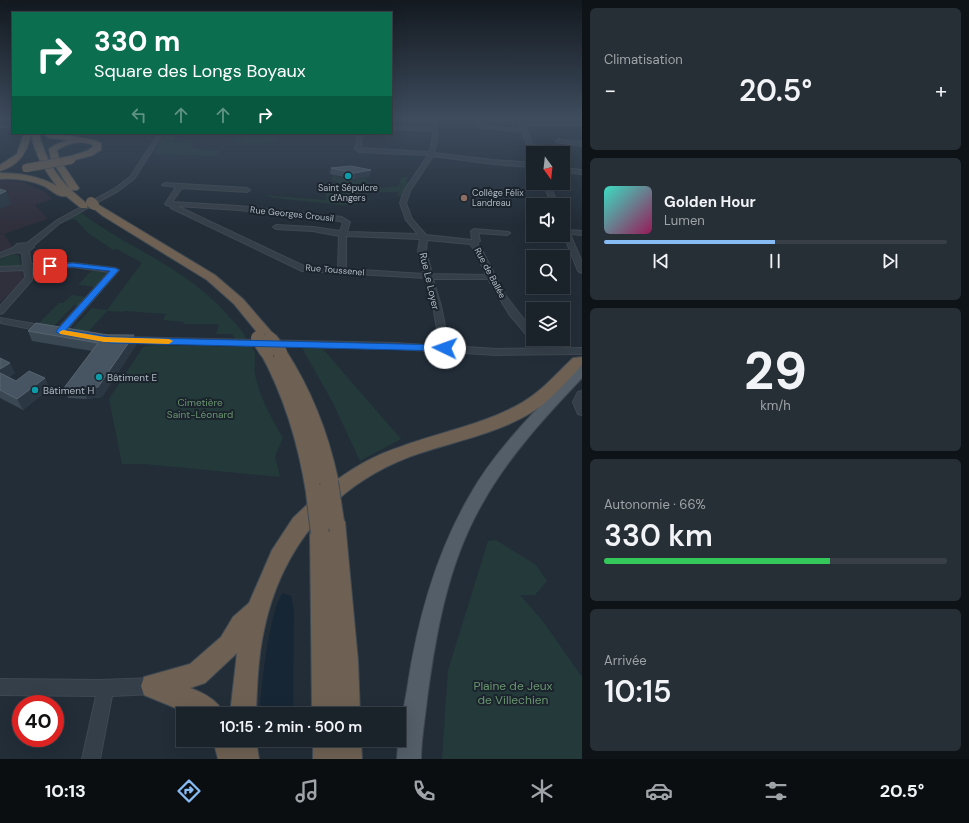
<!DOCTYPE html>
<html lang="fr">
<head>
<meta charset="utf-8">
<style>
  body { margin:0; font-family:"DM Sans",sans-serif; background:#272f36; color:#f1f3f6; height:100vh; display:flex; flex-direction:column; font-size:15px; white-space:nowrap }
  * { box-sizing:border-box; margin:0 }
  p { font-size:13px; color:#9fa4a8 }
  .icon { flex:none; width:22px; height:22px; fill:none; stroke:currentColor; stroke-width:2; stroke-linecap:round; stroke-linejoin:round }
  .map { position:relative; flex:1; overflow:hidden }
  .side { display:flex; flex-direction:column; gap:8px; padding:8px; background:#0e1317; width:387px }
  .side>* { flex:none }
  .top-card { position:absolute; left:12px; top:12px; width:380px; height:122px; border-radius:0px; box-shadow:0 4px 16px #0002,0 0 0 1px #383f47; background:#0b6e4f; color:#fff; overflow:hidden }
  .needle { width:26px; rotate:165deg }
  .buttons { position:absolute; left:526px; top:146px; display:grid; gap:8px }
  .buttons a { display:grid; place-items:center; width:44px; height:44px; border-radius:0px; background:#1a222a; box-shadow:0 4px 16px #0002,0 0 0 1px #383f47; font-size:20px }
  .speed { position:absolute; left:12px; top:695px; display:flex; gap:8px; font-size:20px; font-weight:700; text-align:center }
  .speed>* { display:grid; place-content:center; width:52px; height:52px; border-radius:50%; background:#1a222a; box-shadow:0 4px 16px #0002,0 0 0 1px #383f47; line-height:1 }
  .speed .limit { border:6px solid #d22; background:#fff; color:#111 }
  .pin { position:absolute; display:grid; place-items:center; width:34px; height:34px; color:#fff; margin:-17px; border-radius:8px; box-shadow:0 2px 6px #0006 }
  .me { position:absolute; width:44px; margin:-22px; rotate:273deg; stroke-linejoin:round; filter:drop-shadow(0 0 3px #0008) }
  .turn { display:flex; align-items:center; gap:14px; height:84px; padding:0 16px; font-size:18px }
  .turn .icon { width:52px; height:52px; stroke-width:2.5 }
  .turn b { display:block; font-size:28px; line-height:34px }
  .lanes { display:flex; align-items:center; height:38px; padding:0 16px; background:#0003; justify-content:center; gap:20px; direction:ltr }
  .lanes .off { opacity:.35 }
  .big { font-size:30px; font-weight:600; line-height:1.1 }
  .side .card { flex:1; display:flex; flex-direction:column; justify-content:center; gap:6px; min-width:0; padding:0 14px; border-radius:6px; background:#272f36 }
  .side .dial { align-items:center; gap:0 }
  .dial b { font-size:52px; line-height:1 }
  .song { display:flex; align-items:center; gap:12px }
  .cover { width:48px; height:48px; border-radius:6px; background:linear-gradient(135deg,hsl(170 70% 55%),hsl(330 70% 35%)) }
  .played { height:4px; border-radius:2px; background:linear-gradient(90deg,#86bbf4 50%,#383f47 50%) }
  .keys { display:flex; justify-content:space-around; direction:ltr }
  .heat { display:flex; justify-content:space-between; align-items:center; font-size:22px; direction:ltr }
  .charge { height:6px; border-radius:3px; background:linear-gradient(90deg,#34c759 66%,#383f47 0) }
  .trip { position:absolute; left:176px; top:707px; width:230px; height:40px; border-radius:0px; background:#1a222a; box-shadow:0 4px 16px #0002,0 0 0 1px #383f47; font-weight:600; line-height:40px; text-align:center }
  .dock { display:flex; height:64px; justify-content:space-around; align-items:center; background:#0a0e11; color:#9fa4a8 }
  .dock .icon { width:28px; height:28px }
  .dock .active { color:#86bbf4 }
  .dock b { font-size:18px; color:#f1f3f6 }
  main { display:flex; flex:1; min-height:0 }
  .map>svg:first-child { display:block }
  .medical { fill:#30303d }
  .green { fill:#243939 }
  .water { fill:#162635 }
  .lines { fill:none; stroke-linecap:round; stroke-linejoin:round }
  .minor-casing { stroke:#3f4852; stroke-width:2 }
  .major-casing { stroke:#3f4852; stroke-width:2 }
  .highway-casing { stroke:#404a53; stroke-width:2 }
  .minor { fill:#353f49; fill-rule:evenodd }
  .major { fill:#535e69; fill-rule:evenodd }
  .highway { fill:#6e6153; fill-rule:evenodd }
  .highway-bridge-far3-casing { stroke:#404a53; stroke-width:9; stroke-linecap:butt }
  .highway-bridge-far2-casing { stroke:#404a53; stroke-width:12; stroke-linecap:butt }
  .highway-bridge-far1-casing { stroke:#404a53; stroke-width:16; stroke-linecap:butt }
  .highway-bridge-casing { stroke:#404a53; stroke-width:20; stroke-linecap:butt }
  .highway-bridge-far3 { stroke:#6e6153; stroke-width:8 }
  .highway-bridge-far2 { stroke:#6e6153; stroke-width:10 }
  .highway-bridge-far1 { stroke:#6e6153; stroke-width:14 }
  .highway-bridge { stroke:#6e6153; stroke-width:18 }
  .wall { fill:#3a4854 }
  .shaded-wall { fill:#2b3844 }
  .building { fill:#475461; stroke:#576470 }
  .route { fill:#1a73e8; stroke:#114b97 }
  .slow { fill:#f59e0b }
  .culture-dot { fill:#0f9aa8; stroke:#1b242d; stroke-width:1.5 }
  .education-dot { fill:#8d6e63; stroke:#1b242d; stroke-width:1.5 }
  .labels { text-anchor:middle; stroke-width:4; stroke-linejoin:round; paint-order:stroke }
  .far-poi-label { font-size:9px; fill:#b0bac5; stroke:#1b242d }
  .far-street-label { font-size:9px; fill:#b0bac5; stroke:#1b242d }
  .street-label { font-size:10px; fill:#b0bac5; stroke:#1b242d }
  .poi-label { font-size:10px; fill:#b0bac5; stroke:#1b242d; text-anchor:start }
  .park-label { font-size:10px; fill:#68956e; stroke:#1b242d }
  .near-park-label { font-size:12px; fill:#68956e; stroke:#1b242d }
</style>
</head>
<body>
<main>
<div class="map">
<svg width="582" height="759" viewBox="0 0 582 759">
  <rect width="100%" height="100%" fill="#222d38"/>
  <!-- medical -->
  <polygon class="medical" points="0,179 23,182 45,192 52,199 35,205 48,219 4,234 18,255 24,280 0,302"/>
  <!-- green -->
  <g class="green">
    <polygon points="166,133 181,133 175,136 173,142 184,142 183,141 189,140 198,142 191,145 191,147 198,150 221,151 215,156 154,154"/>
    <path d="M244,133H274L276,141C268,146 239,143 230,141L246,136L243,134Z"/>
    <polygon points="333,173 336,177 351,180 366,178 367,182 375,187 379,186 383,188 398,186 402,177 408,177 406,182 409,183 402,196 397,196 399,192 376,192 371,190 371,193 362,194 371,200 352,205 342,205 274,198 263,195 326,200 325,191 332,184 337,182 332,181"/>
    <path d="M80,212C132,251 189,268 232,320C237,325 245,333 246,339H235L232,334H216L219,324H183L184,322L163,320L166,314L124,311L123,312L107,311L88,332L72,329L92,308L107,310L142,263L117,249L113,250L88,233L75,219L64,222Z"/>
    <polygon points="14,254 19,256 21,267 0,267 0,258"/>
    <polygon points="91,271 107,272 95,287 78,285"/>
    <polygon points="72,295 87,297 79,306 74,305 54,326 38,324 59,303 63,303"/>
    <path d="M152,345L252,347C258,355 253,365 255,374C259,396 272,419 283,438L275,456L280,477L144,464H122L109,399L143,347Z"/>
    <polygon points="302,348 322,348 401,439 360,461 333,403"/>
    <polygon points="496,540 536,565 547,581 535,595 520,595 542,620 582,677 582,759 442,759 448,670 488,541"/>
  </g>
  <!-- water -->
  <path class="water" d="M283,593L291,596L294,611L293,714H260C259,696 271,602 283,593Z"/>
  <g class="lines">
    <!-- minor casing -->
    <g class="minor-casing">
      <g id="minor">
        <path d="M431,118H435C438,131 438,140 434,153L493,160L533,163V167L493,164L433,156L410,191L406,203L412,219L426,235L472,240L471,231L474,229L509,232L510,233L507,235L478,233L480,241L477,243L483,252L505,295L533,331V339H536H530L509,314L488,279H433L441,306L449,346L497,349L582,348V354L497,355L397,349L118,342L116,340L118,338L121,337L397,343L440,346L433,306L426,278L302,271L171,208L170,206L166,205L165,204L176,187L162,185L165,183L247,188L250,190L247,192L182,188L172,202L239,206L342,217L350,222L347,232L418,234L406,220L400,203L404,191L428,155L359,152L355,149L358,133H362L361,148L429,152L432,143L433,131L391,129V127L433,128ZM177,206L239,210L340,221L343,223L340,231L313,227L276,225L273,227L276,229L313,231L339,236L338,269L306,267ZM346,236L420,239L418,251L424,274L346,269ZM427,240L470,244L476,252L486,275L432,274L426,251Z"/>
        <polygon points="521,123 582,123 582,125 525,125 536,153 533,153 533,155 530,153 522,132 477,127 479,126 521,129 519,124"/>
        <rect x="0" y="125" width="13" height="2"/>
        <polygon points="159,133 163,133 134,179 118,191 60,223 33,246 34,247 29,251 31,264 73,263 115,268 119,270 63,334 60,335 55,332 109,272 73,267 32,268 32,280 3,313 0,314 0,306 25,278 24,270 0,271 0,267 23,266 22,253 16,252 0,257 0,253 13,248 17,244 27,243 56,221 114,189 130,177"/>
        <polygon points="558,139 582,142 582,146 556,142"/>
        <polygon points="563,168 582,170 582,174 563,172"/>
        <polygon points="543,183 549,183 558,205 552,205"/>
        <polygon points="563,223 565,224 569,230 582,231 582,235 570,234 582,262 582,273 578,271 563,233"/>
        <polygon points="0,318 46,326 50,329 46,332 1,323"/>
        <polygon points="582,391 582,415 578,414 573,402 578,392"/>
        <polygon points="153,678 159,680 161,686 159,692 153,694 112,696 100,759 82,759 96,696 0,695 0,679 101,680"/>
      </g>
    </g>
    <!-- major casing -->
    <g class="major-casing">
      <path id="major" d="M582,366V378C545,417 508,457 482,504C448,563 436,632 427,699C425,719 421,739 421,759H397C398,736 403,713 407,690C417,622 435,555 470,495C488,463 513,434 539,407C548,397 570,369 582,366Z"/>
    </g>
    <!-- highway casing -->
    <g class="highway-casing">
      <g id="highway">
        <path d="M24,133H39C44,156 54,173 70,189L51,159L49,149L55,145L68,140L49,138L43,133L73,136C81,139 92,138 101,143V150L93,155L71,161H68V157L87,151L94,146C83,139 68,143 57,150L59,159L79,188L77,190H71L87,204L89,206L87,208H81L66,196C59,198 51,190 44,186C30,180 15,178 0,179V173C20,173 39,176 57,186C44,170 35,154 31,134C27,152 20,165 0,171V165L17,154Z"/>
        <polygon points="94,202 215,275 243,299 275,336 277,339 275,342 265,342 234,304 207,280 103,216 89,205"/>
        <path d="M267,347L274,351L280,347L285,349C311,389 328,432 338,479C356,466 376,455 397,448C439,432 484,425 523,402C542,391 557,373 573,358L582,357V365C569,379 556,394 541,406C503,434 452,441 409,457C331,487 281,549 264,630C258,657 257,686 256,714H230L237,653L205,683L190,688C204,693 218,700 224,714H190L144,695L141,686L144,677L190,664L221,637L233,617L249,603L272,550L293,518L313,499L308,497L306,492C298,442 284,396 260,352L262,349Z"/>
        <polygon points="335,513 342,516 345,522 358,661 360,714 312,714 310,533 313,527 320,524 326,526 328,516"/>
        <polygon points="213,740 256,740 259,759 218,759"/>
        <polygon points="313,740 361,740 362,759 313,759"/>
      </g>
    </g>
    <!-- minor -->
    <use href="#minor" class="minor"/>
    <!-- major -->
    <use href="#major" class="major"/>
    <!-- highway -->
    <use href="#highway" class="highway"/>
    <!-- highway-bridge-far3 casing -->
    <g class="highway-bridge-far3-casing">
      <polyline id="highway-bridge-far3" points="26,168 71,160"/>
    </g>
    <!-- highway-bridge-far2 casing -->
    <g class="highway-bridge-far2-casing">
      <polyline id="highway-bridge-far2" points="91,202 94,205"/>
    </g>
    <!-- highway-bridge-far1 casing -->
    <g class="highway-bridge-far1-casing">
      <g id="highway-bridge-far1">
        <polyline points="258,338 267,352"/>
        <polyline points="270,339 280,352"/>
      </g>
    </g>
    <!-- highway-bridge casing -->
    <g class="highway-bridge-casing">
      <g id="highway-bridge">
        <polyline points="329,482 335,522"/>
        <polyline points="315,492 320,533"/>
      </g>
    </g>
    <!-- highway-bridge-far3 -->
    <use href="#highway-bridge-far3" class="highway-bridge-far3"/>
    <!-- highway-bridge-far2 -->
    <use href="#highway-bridge-far2" class="highway-bridge-far2"/>
    <!-- highway-bridge-far1 -->
    <use href="#highway-bridge-far1" class="highway-bridge-far1"/>
    <!-- highway-bridge -->
    <use href="#highway-bridge" class="highway-bridge"/>
  </g>
  <!-- wall -->
  <g class="wall">
    <polygon points="351,166 370,176 354,179 330,174 331,168"/>
    <polygon points="28,331 134,335 136,345 102,397 87,399 68,398 64,388 92,351 32,341"/>
    <polygon points="0,358 15,373 9,377 16,381 45,378 49,389 23,410 0,398"/>
  </g>
  <!-- shaded-wall -->
  <g class="shaded-wall">
    <polygon points="371,170 370,176 354,179 354,173"/>
    <polygon points="6,191 11,204 0,209 0,194"/>
    <polygon points="134,335 136,345 102,397 87,399 83,389"/>
    <polygon points="10,363 15,373 2,382 0,377 0,369"/>
    <polygon points="45,378 49,389 23,410 17,399"/>
  </g>
  <!-- building -->
  <g class="building">
    <polygon points="351,166 371,170 354,173 331,168"/>
    <polygon points="0,189 6,191 0,194"/>
    <polygon points="36,323 108,335 134,335 98,387 83,389 64,388 98,343 28,331"/>
    <polygon points="0,358 10,363 0,369"/>
    <polygon points="29,371 45,378 17,399 0,390 0,373 16,381"/>
  </g>
  <!-- sky -->
  <linearGradient id="sky" x2="0" y2="1"><stop stop-color="#13191f"/><stop offset="0.53" stop-color="#3e4c5e"/><stop offset="1" stop-color="#3e4c5e" stop-opacity="0"/></linearGradient>
  <rect width="582" height="224" fill="url(#sky)"/>
  <!-- route -->
  <polygon class="route" points="73,263 115,268 119,270 66,330 111,337 445,345 449,348 445,351 111,343 60,334 56,332 57,330 110,271 73,267 50,268 47,266 50,264"/>
  <!-- slow -->
  <polygon class="slow" points="63,330 104,337 169,339 173,341 169,344 104,342 60,334 59,332"/>
  <!-- markers -->
  <g class="culture-dot">
    <circle cx="348" cy="176" r="4"/>
    <circle cx="99" cy="377" r="4"/>
    <circle cx="35" cy="390" r="4"/>
  </g>
  <circle class="education-dot" cx="464" cy="198" r="4"/>
  <g class="labels">
    <!-- far-poi labels -->
    <g class="far-poi-label">
      <text x="348" y="191">Saint Sépulcre<tspan x="348" dy="10">d'Angers</tspan></text>
      <text x="472" y="196" text-anchor="start">Collège Félix<tspan x="472" dy="10">Landreau</tspan></text>
    </g>
    <!-- far-street labels -->
    <g class="far-street-label">
      <text transform="translate(292 214) rotate(6)" y="3">Rue Georges Crousil</text>
      <text transform="translate(335 270) rotate(5)" y="3">Rue Toussenel</text>
      <text transform="translate(490 273) rotate(62)" y="3">Rue de Ballée</text>
    </g>
    <!-- street labels -->
    <g class="street-label">
      <text transform="translate(430 281) rotate(77)" y="4">Rue Le Loyer</text>
    </g>
    <!-- poi labels -->
    <g class="poi-label">
      <text x="107" y="381">Bâtiment E</text>
      <text x="43" y="394">Bâtiment H</text>
    </g>
    <!-- park labels -->
    <g class="park-label">
      <text x="200" y="406">Cimetière<tspan x="200" dy="12">Saint-Léonard</tspan></text>
    </g>
    <!-- near-park labels -->
    <g class="near-park-label">
      <text x="513" y="690">Plaine de Jeux<tspan x="513" dy="14">de Villechien</tspan></text>
    </g>
  </g>
</svg>
<div class="buttons">
<a><svg class="needle" viewBox="-14 -14 28 28"><path d="M0-13l5 13h-10z" fill="#e53935"/><path d="M0 13l5-13h-10z" fill="#9fa4a8"/></svg></a>
<a><svg class="icon" aria-label="sound" viewBox="0 0 24 24"><path d="M4 9h4l5-4v14l-5-4H4zM17 9q2 3 0 6"/></svg></a>
<a><svg class="icon" aria-label="search" viewBox="0 0 24 24"><circle cx="10" cy="10" r="6"/><path d="M15 15l6 6"/></svg></a>
<a><svg class="icon" aria-label="layers" viewBox="0 0 24 24"><path d="M12 4l9 5-9 5-9-5zM3 14l9 5 9-5"/></svg></a>
</div>
<div class="speed"><div class="limit">40</div></div>
<div class="pin" style="left:50px;top:266px;background:#d93025"><svg class="icon" aria-label="arrive" viewBox="0 0 24 24"><path d="M6 21V4h12l-3 4 3 4H6"/></svg></div>
<svg class="me" style="left:445px;top:348px" viewBox="-20 -20 40 40"><circle r="19" fill="#fff"/><path d="M0-13L10 11 0 6-10 11z" fill="#1a73e8"/></svg>
<div class="trip">10:15 · 2 min · 500 m</div>
<div class="top-card">
<div class="turn"><svg class="icon" aria-label="right" viewBox="0 0 24 24"><path d="M7 20v-9h11M14 6l5 5-5 5"/></svg><div><b>330 m</b>Square des Longs Boyaux</div></div>
<div class="lanes"><svg class="icon off" aria-label="left" viewBox="0 0 24 24"><path d="M17 20v-9H6M10 6l-5 5 5 5"/></svg><svg class="icon off" aria-label="ahead" viewBox="0 0 24 24"><path d="M12 20V5M6 11l6-6 6 6"/></svg><svg class="icon off" aria-label="ahead" viewBox="0 0 24 24"><path d="M12 20V5M6 11l6-6 6 6"/></svg><svg class="icon" aria-label="right" viewBox="0 0 24 24"><path d="M7 20v-9h11M14 6l5 5-5 5"/></svg></div>
</div>
</div>
<section class="side">
<div class="card"><p>Climatisation</p>
<div class="heat"><a>−</a><b class="big">20.5°</b><a>+</a></div>
</div>
<div class="card">
<div class="song"><i class="cover"></i><div><b>Golden Hour</b><p>Lumen</p></div></div>
<div class="played"></div>
<div class="keys"><svg class="icon" aria-label="previous" viewBox="0 0 24 24"><path d="M18 5L8 12l10 7zM5 5v14"/></svg><svg class="icon" aria-label="pause" viewBox="0 0 24 24"><path d="M8 5v14M16 5v14"/></svg><svg class="icon" aria-label="next" viewBox="0 0 24 24"><path d="M6 5l10 7-10 7zM19 5v14"/></svg></div>
</div>
<div class="card dial"><b>29</b><p>km/h</p></div>
<div class="card"><p>Autonomie · 66%</p><b class="big">330 km</b><div class="charge"></div></div>
<div class="card"><p>Arrivée</p><b class="big">10:15</b></div>
</section>
</main>
<nav class="dock">
<b>10:13</b>
<svg class="icon active" aria-label="directions" viewBox="0 0 24 24"><path d="M12 3l9 9-9 9-9-9zM9 14v-3h6M13 9l2 2-2 2"/></svg>
<svg class="icon" aria-label="music" viewBox="0 0 24 24"><path d="M9 18V5l10-2v13"/><circle cx="6" cy="18" r="3"/><circle cx="16" cy="16" r="3"/></svg>
<svg class="icon" aria-label="phone" viewBox="0 0 24 24"><path d="M5 4h4l2 5-3 2q2 4 5 5l2-3 5 2v4C11 20 4 13 5 4z"/></svg>
<svg class="icon" aria-label="climate" viewBox="0 0 24 24"><path d="M12 3v18M4 7l16 10M4 17L20 7"/></svg>
<svg class="icon" aria-label="car" viewBox="0 0 24 24"><path d="M5 17H2v-5l4-1 3-4h7l3 4 3 1v5h-3M9 17h6M6 11h13"/><circle cx="7" cy="17" r="2"/><circle cx="17" cy="17" r="2"/></svg>
<svg class="icon" aria-label="filters" viewBox="0 0 24 24"><path d="M4 7h16M4 17h16"/><circle cx="9" cy="7" r="2"/><circle cx="15" cy="17" r="2"/></svg>
<b>20.5°</b>
</nav>
</body>
</html>
